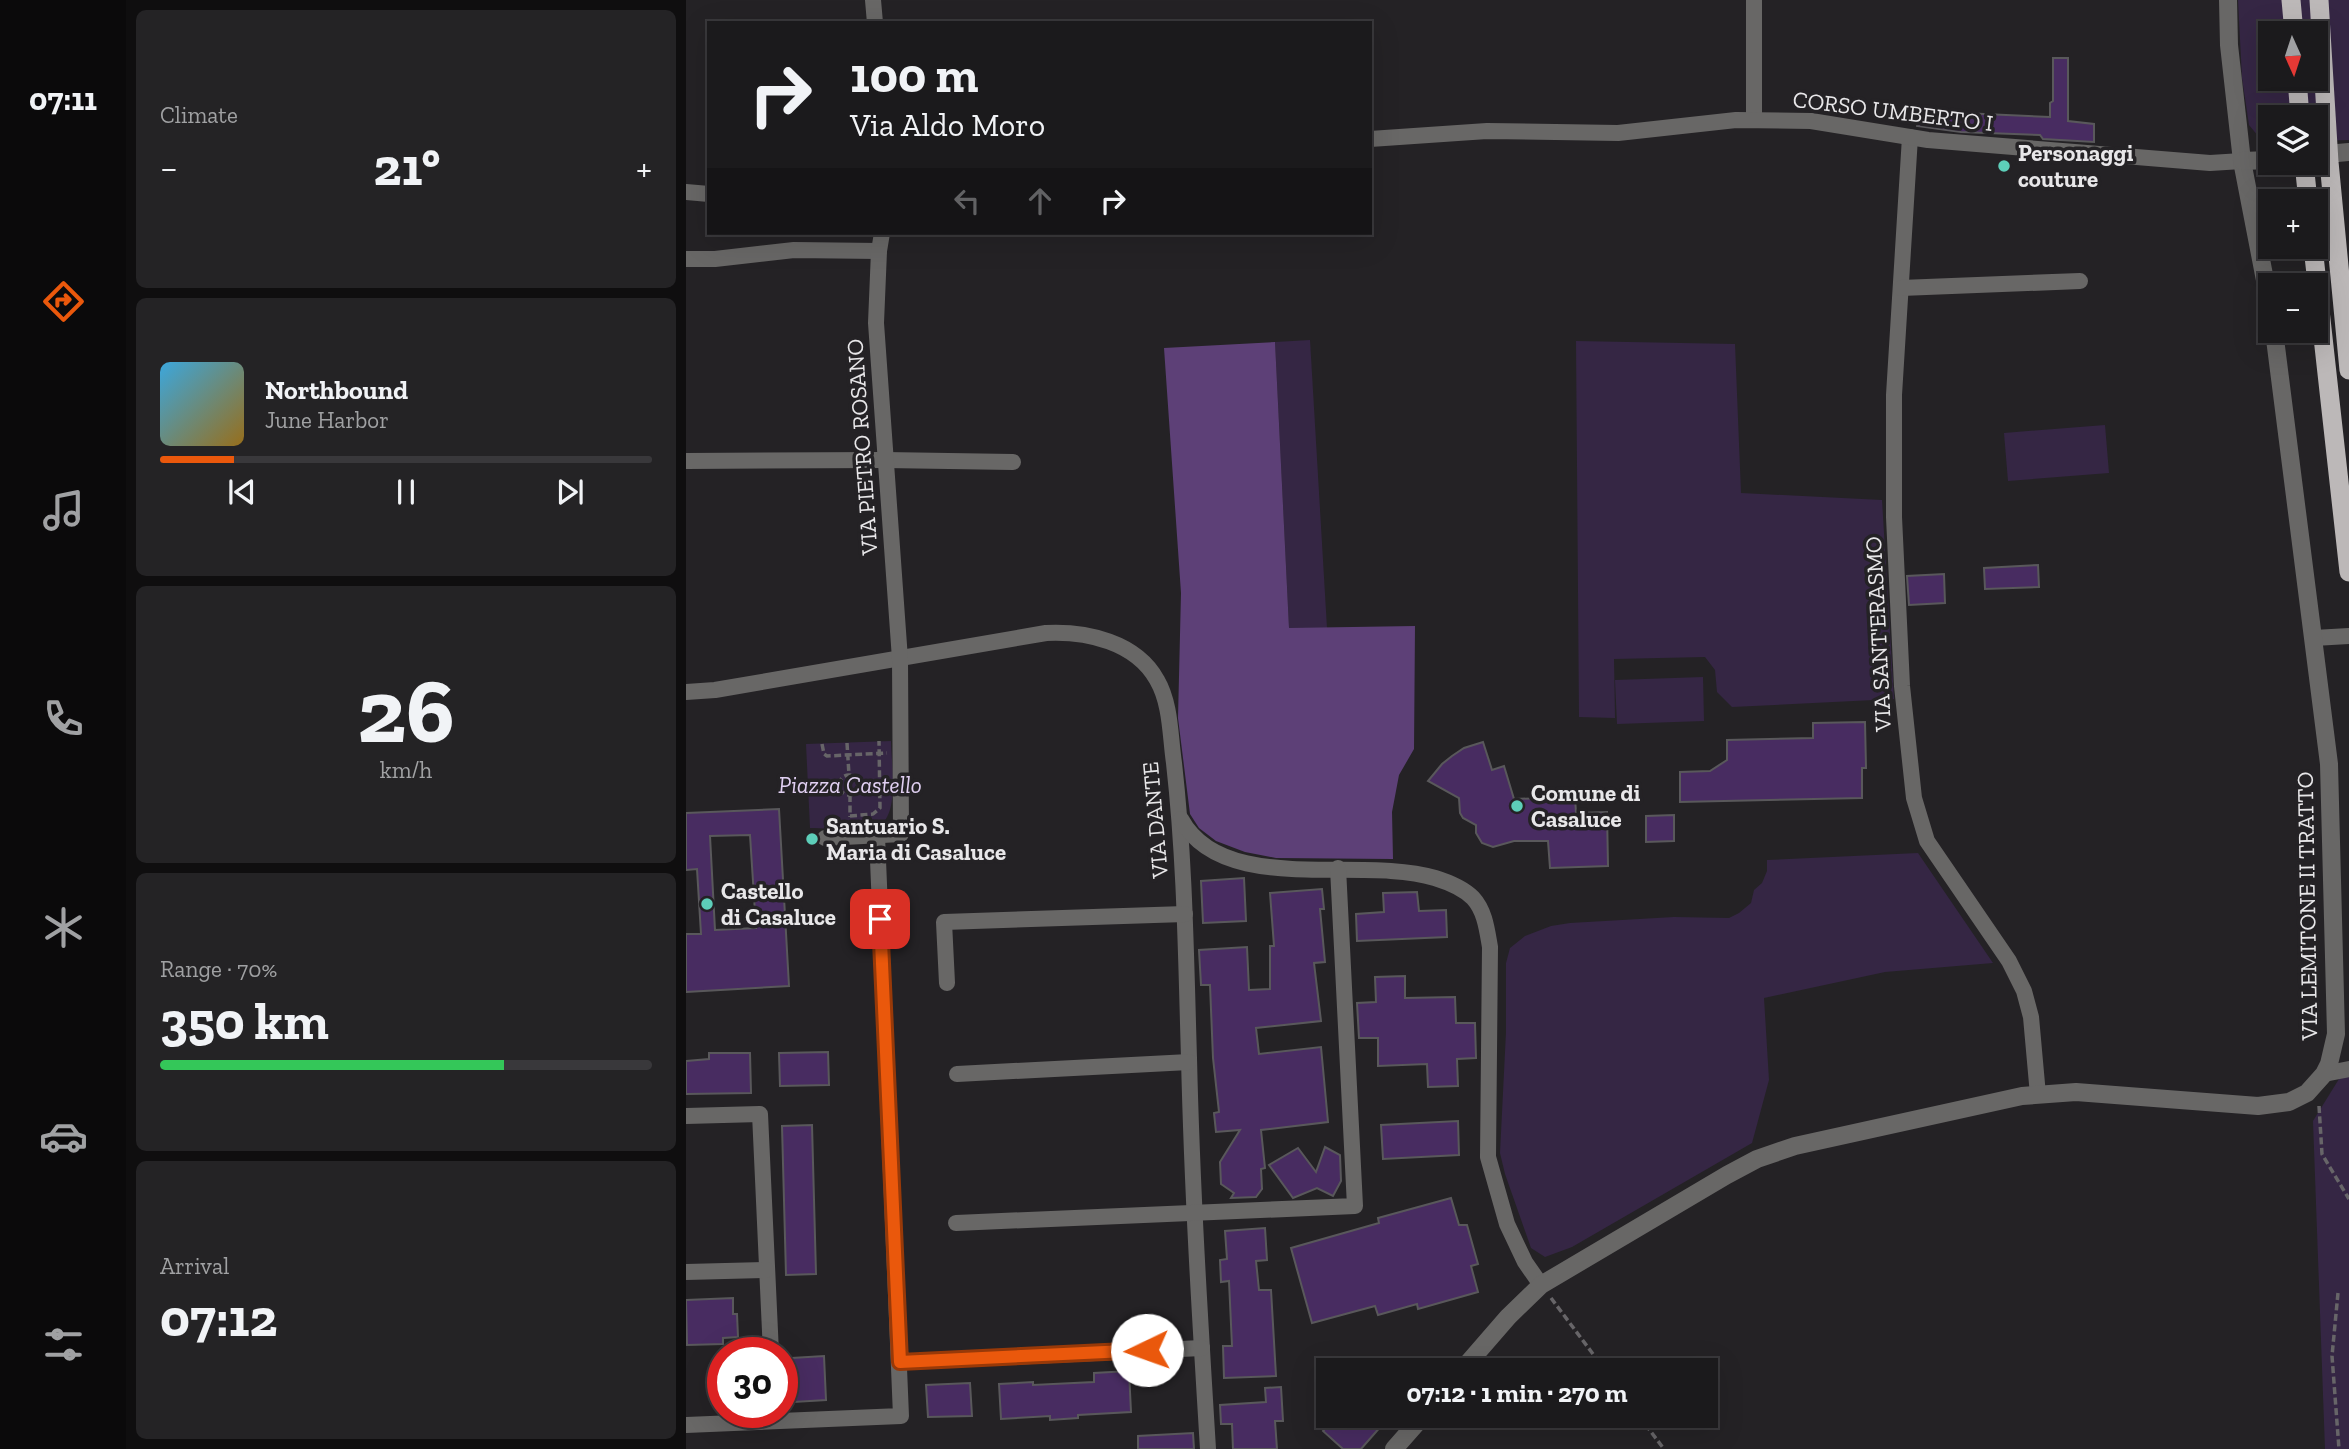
<!DOCTYPE html>
<html lang="en">
<head>
<meta charset="utf-8">
<style>
  body { margin:0; font-family:"Zilla Slab",serif; background:#242325; color:#f1f3f6; height:100vh; display:flex; flex-direction:column; font-size:26px; white-space:nowrap }
  * { box-sizing:border-box; margin:0 }
  p { font-size:23px; color:#a0a1a3 }
  .icon { flex:none; width:38px; height:38px; fill:none; stroke:currentColor; stroke-width:2; stroke-linecap:round; stroke-linejoin:round }
  .map { position:relative; flex:1; overflow:hidden }
  .drawer { display:flex; flex-direction:column; gap:10px; padding:10px; background:#0f0e0f; width:560px }
  .drawer>* { flex:none }
  .banner { position:absolute; left:21px; top:21px; width:665px; height:214px; border-radius:0px; box-shadow:0 7px 28px #0002,0 0 0 2px #39383b; background:#1b1a1c; color:#f1f3f6; overflow:hidden }
  .needle { width:46px; rotate:177deg }
  .tools { position:absolute; left:1572px; top:21px; display:grid; gap:14px }
  .tools a { display:grid; place-items:center; width:70px; height:70px; border-radius:0px; background:#1b1a1c; box-shadow:0 7px 28px #0002,0 0 0 2px #39383b; font-size:35px }
  .speed { position:absolute; left:21px; top:1337px; display:flex; gap:14px; font-size:35px; font-weight:700; text-align:center }
  .speed>* { display:grid; place-content:center; width:91px; height:91px; border-radius:50%; background:#1b1a1c; box-shadow:0 7px 28px #0002,0 0 0 2px #39383b; line-height:1 }
  .speed .limit { border:10px solid #d22; background:#fff; color:#111 }
  .pin { position:absolute; display:grid; place-items:center; width:60px; height:60px; color:#fff; margin:-30px; border-radius:14px; box-shadow:0 4px 10px #0006 }
  .me { position:absolute; width:77px; margin:-38px; rotate:267deg; stroke-linejoin:round; filter:drop-shadow(0 0 5px #0008) }
  .turn { display:flex; align-items:center; gap:24px; height:147px; padding:0 28px; font-size:32px }
  .turn .icon { width:91px; height:91px; stroke-width:2.5 }
  .turn b { display:block; font-size:49px; line-height:60px }
  .lanes { display:flex; align-items:center; height:66px; padding:0 28px; background:#0003; justify-content:center; gap:35px; direction:ltr }
  .lanes .off { opacity:.35 }
  .big { font-size:52px; font-weight:700; line-height:1.1 }
  .drawer .card { flex:1; display:flex; flex-direction:column; justify-content:center; gap:10px; min-width:0; padding:0 24px; border-radius:10px; background:#242325 }
  .drawer .dial { align-items:center; gap:0 }
  .dial b { font-size:91px; line-height:1 }
  .song { display:flex; align-items:center; gap:21px }
  .cover { width:84px; height:84px; border-radius:10px; background:linear-gradient(135deg,hsl(200 70% 55%),hsl(40 70% 35%)) }
  .played { height:7px; border-radius:4px; background:linear-gradient(90deg,#ea580c 15%,#39383b 15%) }
  .keys { display:flex; justify-content:space-around; direction:ltr }
  .heat { display:flex; justify-content:space-between; align-items:center; font-size:38px; direction:ltr }
  .charge { height:10px; border-radius:5px; background:linear-gradient(90deg,#34c759 70%,#39383b 0) }
  .trip { position:absolute; left:630px; top:1358px; width:402px; height:70px; border-radius:0px; background:#1b1a1c; box-shadow:0 7px 28px #0002,0 0 0 2px #39383b; font-weight:700; line-height:70px; text-align:center }
  main { display:flex; flex:1; min-height:0 }
  .tabs { display:flex; flex-direction:column; width:126px; justify-content:space-around; align-items:center; background:#0b0a0b; color:#a0a1a3 }
  .tabs .icon { width:49px; height:49px }
  .tabs .active { color:#ea580c }
  .tabs b { font-size:32px; color:#f1f3f6 }
  .map>svg:first-child { display:block }
  .green { fill:#352644; fill-rule:evenodd }
  .forest { fill:#5d4077 }
  .building { fill:#482c61; stroke:#59585b; stroke-width:2; fill-rule:evenodd }
  .lines { fill:none; stroke-linecap:round; stroke-linejoin:round }
  .path { stroke:#676568; stroke-width:3.5; stroke-dasharray:7 3.5; stroke-linecap:butt }
  .minor { stroke:#686766; stroke-width:16 }
  .tertiary { stroke:#686766; stroke-width:18 }
  .trunk { stroke:#bcb8b8; stroke-width:19 }
  .trunk-bridge { stroke:#bcb8b8; stroke-width:19 }
  .route-casing { stroke:#983908; stroke-width:18 }
  .route { stroke:#ea580c; stroke-width:12 }
  .poi-dot { fill:#5dceb9; stroke:#242225; stroke-width:2.5 }
  .labels { text-anchor:middle; stroke-width:7; stroke-linejoin:round; paint-order:stroke }
  .street-label { font-size:23px; fill:#e8e7e9; stroke:#242225 }
  .poi-label { font-size:23px; font-weight:bold; fill:#e8e7e9; stroke:#242225; text-anchor:start }
  .park-label { font-size:23px; font-style:italic; fill:#e1d0f2; stroke:#242225 }
</style>
</head>
<body>
<main>
<nav class="tabs">
<b>07:11</b>
<svg class="icon active" aria-label="directions" viewBox="0 0 24 24"><path d="M12 3l9 9-9 9-9-9zM9 14v-3h6M13 9l2 2-2 2"/></svg>
<svg class="icon" aria-label="music" viewBox="0 0 24 24"><path d="M9 18V5l10-2v13"/><circle cx="6" cy="18" r="3"/><circle cx="16" cy="16" r="3"/></svg>
<svg class="icon" aria-label="phone" viewBox="0 0 24 24"><path d="M5 4h4l2 5-3 2q2 4 5 5l2-3 5 2v4C11 20 4 13 5 4z"/></svg>
<svg class="icon" aria-label="climate" viewBox="0 0 24 24"><path d="M12 3v18M4 7l16 10M4 17L20 7"/></svg>
<svg class="icon" aria-label="car" viewBox="0 0 24 24"><path d="M5 17H2v-5l4-1 3-4h7l3 4 3 1v5h-3M9 17h6M6 11h13"/><circle cx="7" cy="17" r="2"/><circle cx="17" cy="17" r="2"/></svg>
<svg class="icon" aria-label="filters" viewBox="0 0 24 24"><path d="M4 7h16M4 17h16"/><circle cx="9" cy="7" r="2"/><circle cx="15" cy="17" r="2"/></svg>
</nav>
<section class="drawer">
<div class="card"><p>Climate</p>
<div class="heat"><a>−</a><b class="big">21°</b><a>+</a></div>
</div>
<div class="card">
<div class="song"><i class="cover"></i><div><b>Northbound</b><p>June Harbor</p></div></div>
<div class="played"></div>
<div class="keys"><svg class="icon" aria-label="previous" viewBox="0 0 24 24"><path d="M18 5L8 12l10 7zM5 5v14"/></svg><svg class="icon" aria-label="pause" viewBox="0 0 24 24"><path d="M8 5v14M16 5v14"/></svg><svg class="icon" aria-label="next" viewBox="0 0 24 24"><path d="M6 5l10 7-10 7zM19 5v14"/></svg></div>
</div>
<div class="card dial"><b>26</b><p>km/h</p></div>
<div class="card"><p>Range · 70%</p><b class="big">350 km</b><div class="charge"></div></div>
<div class="card"><p>Arrival</p><b class="big">07:12</b></div>
</section>
<div class="map">
<svg width="1663" height="1449" viewBox="0 0 1663 1449">
  <rect width="100%" height="100%" fill="#242225"/>
  <!-- green -->
  <g class="green">
    <path d="M1552,0H1663V140L1629,141V117H1584V142L1573,137L1563,125L1556,78ZM1584,33H1629V79H1584Z"/>
    <polygon points="624,340 641,628 603,628 589,342"/>
    <polygon points="890,341 1049,344 1055,493 1196,500 1208,699 1046,707 1031,692 1029,670 1019,657 928,659 929,718 893,717"/>
    <polygon points="1419,425 1423,473 1322,481 1318,433"/>
    <polygon points="1017,677 1018,721 931,724 929,680"/>
    <path d="M205,741C205,762 215,819 190,827C172,832 143,828 124,828L120,744Z"/>
    <polygon points="1232,853 1307,963 1199,972 1078,998 1083,1080 1066,1143 886,1247 859,1257 845,1248 819,1174 814,1153 820,1032 820,963 824,948 839,936 865,926 884,923 988,917 1043,918 1053,913 1065,903 1068,890 1076,883 1081,871 1081,860"/>
    <polygon points="1663,1076 1663,1449 1639,1449 1627,1121 1653,1079"/>
  </g>
  <!-- forest -->
  <polygon class="forest" points="589,342 603,628 729,626 728,749 713,775 706,812 707,859 590,858 559,852 530,841 513,828 504,814 492,718 495,593 478,348"/>
  <!-- building -->
  <g class="building">
    <polygon points="1367,58 1382,58 1382,121 1408,124 1408,142 1357,139 1354,135 1275,132 1231,126 1232,110 1248,113 1248,109 1276,113 1364,117 1364,103 1367,101"/>
    <polygon points="1352,565 1353,587 1299,589 1298,568"/>
    <polygon points="1258,574 1259,603 1223,605 1221,576"/>
    <polygon points="1179,722 1180,768 1176,768 1176,798 994,802 994,772 1024,771 1041,760 1041,740 1127,738 1127,723"/>
    <polygon points="797,742 806,770 818,766 828,799 889,797 890,813 921,812 922,866 864,868 862,841 828,841 807,847 796,843 790,833 790,825 777,818 774,813 773,798 742,781 756,764 766,756 778,748"/>
    <path d="M93,809L103,986L0,992V934H15L11,869L0,870V813ZM64,835L70,928L29,930L24,836Z"/>
    <polygon points="988,815 988,841 960,842 960,816"/>
    <polygon points="558,878 560,921 517,923 515,881"/>
    <polygon points="636,889 638,909 634,909 639,962 628,963 635,1021 570,1028 573,1054 635,1047 642,1122 575,1130 579,1168 575,1169 576,1189 570,1197 545,1198 548,1193 535,1184 534,1162 554,1130 530,1132 528,1113 533,1112 527,1058 524,985 515,985 513,950 561,947 563,990 584,989 584,946 588,946 584,893"/>
    <polygon points="731,892 733,911 760,910 761,937 671,941 670,914 698,912 697,893"/>
    <polygon points="719,976 719,998 769,997 770,1023 789,1023 790,1058 771,1059 772,1086 742,1087 741,1064 692,1066 692,1038 673,1038 671,1003 690,1002 689,977"/>
    <polygon points="142,1052 143,1085 94,1086 93,1053"/>
    <polygon points="23,1053 64,1053 65,1093 0,1094 0,1061 23,1059"/>
    <polygon points="772,1121 773,1155 697,1159 695,1125"/>
    <polygon points="126,1125 130,1274 100,1275 96,1126"/>
    <polygon points="639,1147 654,1155 655,1181 647,1196 631,1188 607,1198 583,1165 612,1148 630,1172"/>
    <polygon points="765,1198 773,1225 781,1225 792,1264 785,1266 792,1292 732,1309 731,1304 692,1315 689,1306 626,1323 605,1248 693,1223 692,1218"/>
    <polygon points="579,1228 581,1260 570,1261 573,1290 585,1290 590,1376 538,1378 537,1346 546,1346 543,1281 535,1282 534,1260 541,1259 539,1231"/>
    <polygon points="47,1298 47,1314 51,1314 52,1337 37,1338 37,1344 1,1345 0,1300"/>
    <polygon points="138,1356 140,1400 108,1402 106,1358"/>
    <polygon points="443,1371 445,1412 392,1415 392,1418 364,1420 364,1416 315,1419 313,1384 347,1382 347,1385 408,1382 408,1373"/>
    <polygon points="284,1383 286,1416 242,1417 240,1385"/>
    <polygon points="595,1387 597,1421 589,1421 591,1449 547,1449 546,1424 535,1424 534,1405 580,1402 579,1388"/>
    <polygon points="663,1416 685,1416 696,1425 675,1449 657,1449 637,1431 648,1418 655,1425"/>
    <polygon points="507,1433 508,1449 452,1449 452,1436"/>
  </g>
  <g class="lines">
    <!-- path -->
    <g class="path">
      <polyline points="161,743 163,775"/>
      <polyline points="136,744 138,754 141,756 201,753"/>
      <circle cx="163" cy="785" r="10"/>
      <polyline points="173,784 196,783"/>
      <polyline points="164,795 164,817"/>
      <polyline points="164,816 187,814 194,808 193,741"/>
      <polyline points="1633,1106 1636,1154 1663,1199"/>
      <polyline points="1652,1293 1646,1356 1653,1449"/>
      <polyline points="865,1298 919,1370"/>
      <polyline points="953,1416 978,1449"/>
    </g>
    <!-- minor -->
    <g class="minor">
      <polyline points="187,0 189,23"/>
      <polyline points="1068,120 1068,0"/>
      <polyline points="1224,137 1208,395 1208,517 1216,686 1228,798 1241,841 1323,961 1338,991 1345,1017 1352,1095"/>
      <polyline points="684,139 801,131 932,133 1050,120 1125,121 1242,140 1524,163 1556,161"/>
      <polyline points="0,192 23,194"/>
      <polyline points="0,259 29,259 108,250 193,251"/>
      <polyline points="1215,288 1394,281"/>
      <polyline points="0,461 199,460 327,462"/>
      <polyline points="1628,638 1663,636"/>
      <path d="M0,692L29,690L360,633C401,631 450,642 471,680C485,704 484,736 488,763C499,861 500,960 503,1058C506,1189 514,1319 522,1449"/>
      <path d="M495,819C537,897 675,855 749,878C762,882 777,888 787,898C799,911 801,930 804,947L802,1157L821,1224L839,1262L855,1285"/>
      <polyline points="139,838 215,834 214,659 190,323 193,251 196,233"/>
      <polyline points="261,983 258,922 499,914"/>
      <polyline points="271,1074 503,1062"/>
      <polyline points="1638,1074 1663,1069"/>
      <polyline points="0,1116 74,1114 85,1353"/>
      <polyline points="270,1223 669,1206 652,868"/>
      <polyline points="0,1272 80,1270"/>
      <polyline points="214,1362 516,1348"/>
      <polyline points="0,1425 215,1416 191,836"/>
    </g>
    <!-- tertiary -->
    <g class="tertiary">
      <polyline points="1542,0 1543,45 1556,161 1584,306"/>
      <polyline points="1629,155 1663,152"/>
      <polyline points="1556,161 1584,160"/>
      <polyline points="776,1370 822,1317 855,1285 1041,1175 1071,1159 1109,1146 1336,1096 1390,1092 1572,1106 1603,1102 1621,1093 1638,1074 1643,1064 1650,1034 1643,764 1588,331"/>
      <polyline points="708,1449 737,1416"/>
    </g>
    <!-- trunk -->
    <g class="trunk">
      <polyline points="1605,0 1608,33"/>
      <polyline points="1611,79 1614,117"/>
      <polyline points="1618,163 1622,201"/>
      <polyline points="1627,247 1663,572"/>
    </g>
    <!-- trunk-bridge -->
    <polyline class="trunk-bridge" points="1633,0 1643,162 1663,370"/>
  </g>
  <g class="lines">
    <!-- route casing -->
    <g class="route-casing">
      <polyline id="route" points="194,919 214,1362 461,1350"/>
    </g>
    <!-- route -->
    <use href="#route" class="route"/>
  </g>
  <!-- markers -->
  <g class="poi-dot">
    <circle cx="1318" cy="166" r="7"/>
    <circle cx="831" cy="806" r="7"/>
    <circle cx="126" cy="839" r="7"/>
    <circle cx="21" cy="904" r="7"/>
  </g>
  <g class="labels">
    <!-- street labels -->
    <g class="street-label">
      <text transform="translate(1207 111) rotate(7)" y="8">CORSO UMBERTO I</text>
      <text transform="translate(176 447) rotate(-94)" y="8">VIA PIETRO ROSANO</text>
      <text transform="translate(1192 634) rotate(-93)" y="8">VIA SANT'ERASMO</text>
      <text transform="translate(469 820) rotate(-95)" y="8">VIA DANTE</text>
      <text transform="translate(1621 906) rotate(-91)" y="8">VIA LEMITONE II TRATTO</text>
    </g>
    <!-- poi labels -->
    <g class="poi-label">
      <text x="1332" y="161">Personaggi<tspan x="1332" dy="26">couture</tspan></text>
      <text x="845" y="801">Comune di<tspan x="845" dy="26">Casaluce</tspan></text>
      <text x="140" y="834">Santuario S.<tspan x="140" dy="26">Maria di Casaluce</tspan></text>
      <text x="35" y="899">Castello<tspan x="35" dy="26">di Casaluce</tspan></text>
    </g>
    <!-- park labels -->
    <g class="park-label">
      <text x="164" y="793">Piazza Castello</text>
    </g>
  </g>
</svg>
<div class="tools">
<a><svg class="needle" viewBox="-14 -14 28 28"><path d="M0-13l5 13h-10z" fill="#e53935"/><path d="M0 13l5-13h-10z" fill="#a0a1a3"/></svg></a>
<a><svg class="icon" aria-label="layers" viewBox="0 0 24 24"><path d="M12 4l9 5-9 5-9-5zM3 14l9 5 9-5"/></svg></a>
<a>+</a>
<a>−</a>
</div>
<div class="speed"><div class="limit">30</div></div>
<div class="pin" style="left:194px;top:919px;background:#d93025"><svg class="icon" aria-label="arrive" viewBox="0 0 24 24"><path d="M6 21V4h12l-3 4 3 4H6"/></svg></div>
<svg class="me" style="left:461px;top:1350px" viewBox="-20 -20 40 40"><circle r="19" fill="#fff"/><path d="M0-13L10 11 0 6-10 11z" fill="#ea580c"/></svg>
<div class="trip">07:12 · 1 min · 270 m</div>
<div class="banner">
<div class="turn"><svg class="icon" aria-label="right" viewBox="0 0 24 24"><path d="M7 20v-9h11M14 6l5 5-5 5"/></svg><div><b>100 m</b>Via Aldo Moro</div></div>
<div class="lanes"><svg class="icon off" aria-label="left" viewBox="0 0 24 24"><path d="M17 20v-9H6M10 6l-5 5 5 5"/></svg><svg class="icon off" aria-label="ahead" viewBox="0 0 24 24"><path d="M12 20V5M6 11l6-6 6 6"/></svg><svg class="icon" aria-label="right" viewBox="0 0 24 24"><path d="M7 20v-9h11M14 6l5 5-5 5"/></svg></div>
</div>
</div>
</main>
</body>
</html>
